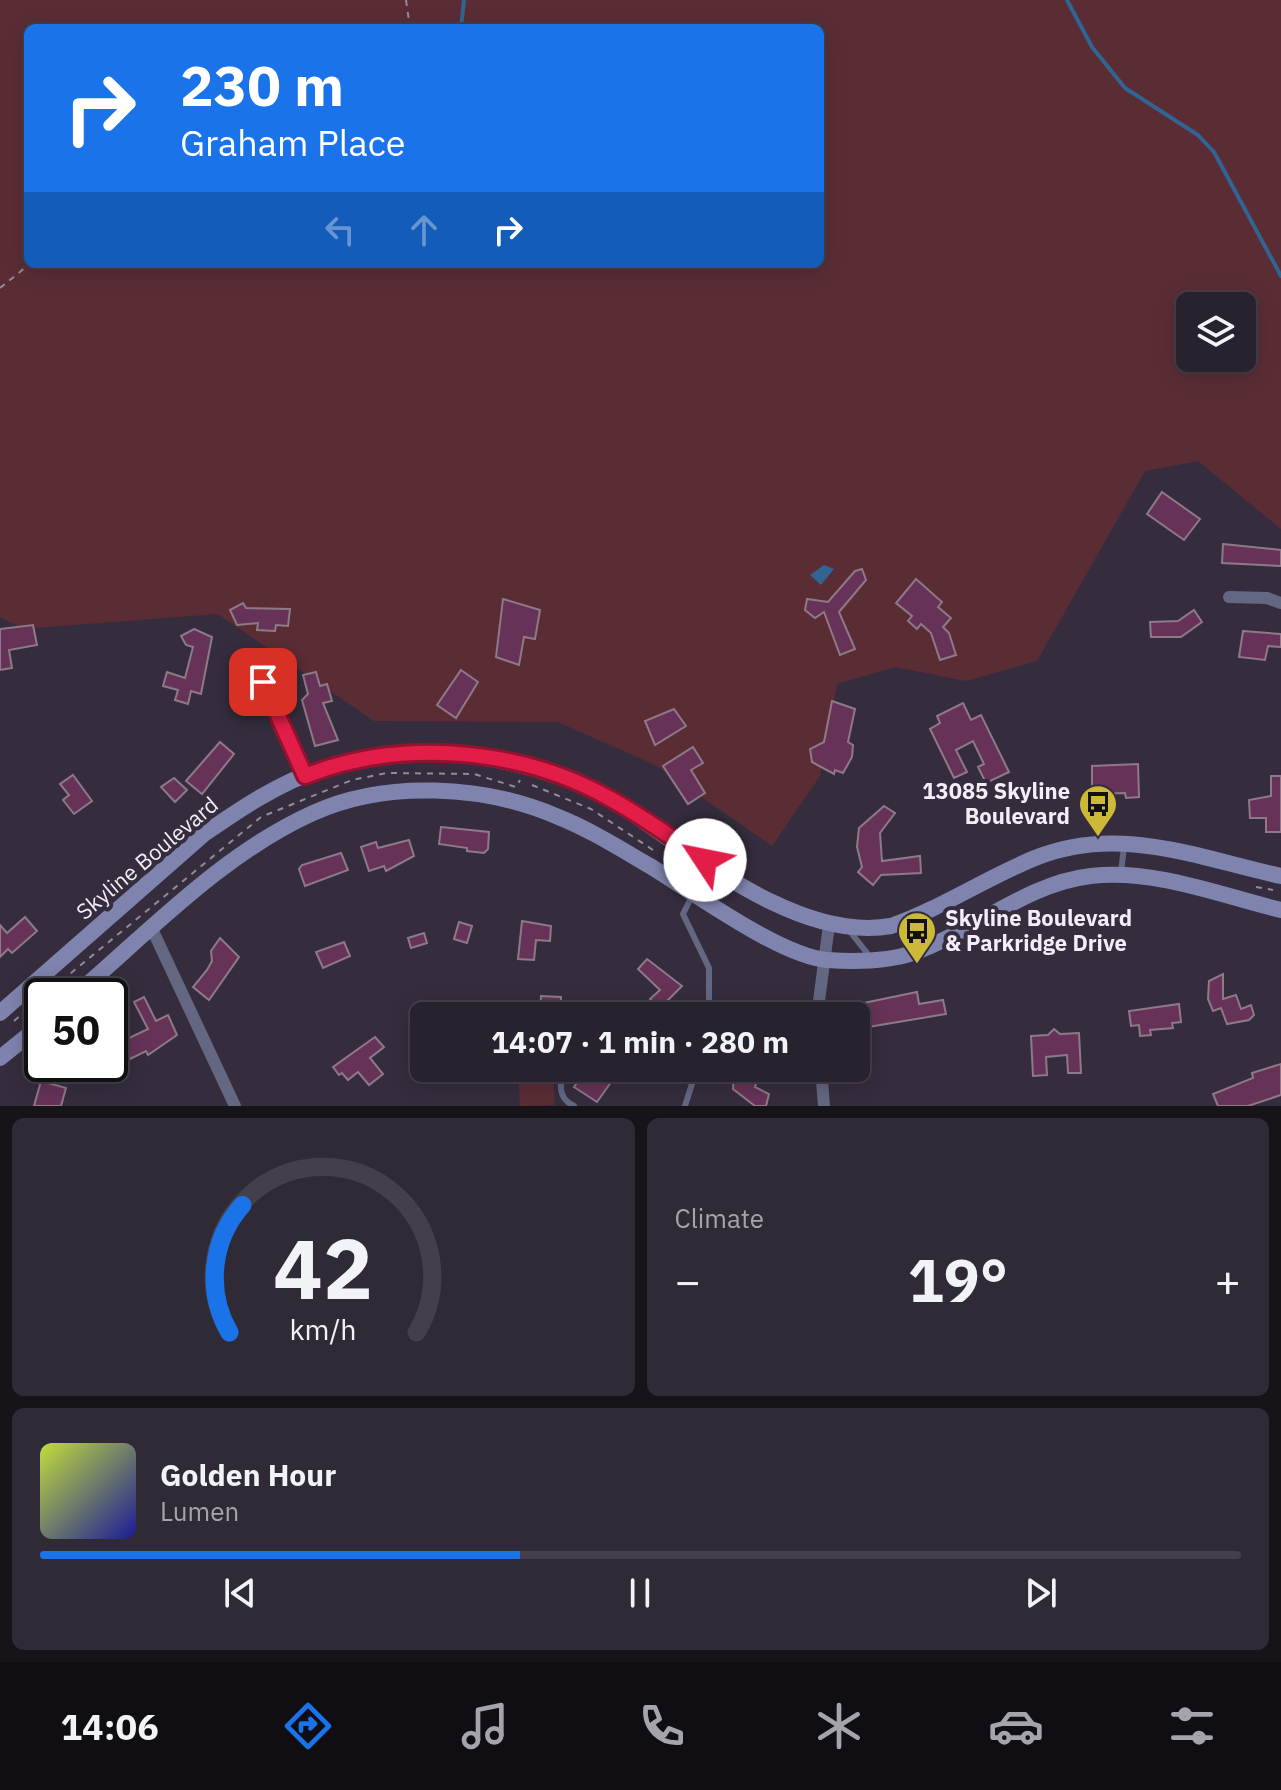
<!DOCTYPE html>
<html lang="en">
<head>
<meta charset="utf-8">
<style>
  body { margin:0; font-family:"IBM Plex Sans",sans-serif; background:#302a36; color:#f1f3f6; height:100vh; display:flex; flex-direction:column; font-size:30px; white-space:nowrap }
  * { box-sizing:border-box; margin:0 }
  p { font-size:26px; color:#a5a4aa }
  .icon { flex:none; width:44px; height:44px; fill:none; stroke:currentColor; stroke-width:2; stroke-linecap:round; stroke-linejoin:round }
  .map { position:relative; height:1106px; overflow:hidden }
  .panel { display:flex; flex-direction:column; gap:12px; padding:12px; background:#161319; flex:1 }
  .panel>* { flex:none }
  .top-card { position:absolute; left:24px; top:24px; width:800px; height:244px; border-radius:12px; box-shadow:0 4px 20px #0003,0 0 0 2px #443f4a; background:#1a73e8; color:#fff; overflow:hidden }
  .tools { position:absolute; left:1176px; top:292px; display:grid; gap:16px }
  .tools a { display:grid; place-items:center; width:80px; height:80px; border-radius:12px; background:#28222e; box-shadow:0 4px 20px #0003,0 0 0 2px #443f4a; font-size:40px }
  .speed { position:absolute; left:24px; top:978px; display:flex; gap:16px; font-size:40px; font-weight:700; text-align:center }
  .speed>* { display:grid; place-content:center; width:104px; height:104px; border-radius:50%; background:#28222e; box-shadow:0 4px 20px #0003,0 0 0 2px #443f4a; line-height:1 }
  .speed .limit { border:4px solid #111; border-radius:12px; background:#fff; color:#111 }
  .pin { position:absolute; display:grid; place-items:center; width:68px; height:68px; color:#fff; margin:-34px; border-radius:16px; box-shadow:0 4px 12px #0006 }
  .me { position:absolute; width:88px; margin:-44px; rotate:304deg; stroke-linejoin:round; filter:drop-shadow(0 0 6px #0008) }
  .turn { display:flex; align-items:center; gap:28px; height:168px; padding:0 24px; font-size:36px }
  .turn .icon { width:104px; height:104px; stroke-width:2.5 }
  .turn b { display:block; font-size:56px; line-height:68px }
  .lanes { display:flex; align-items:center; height:76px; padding:0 24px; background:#0003; justify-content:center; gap:40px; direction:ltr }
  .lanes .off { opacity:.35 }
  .big { font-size:60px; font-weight:800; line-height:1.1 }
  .panel .card { flex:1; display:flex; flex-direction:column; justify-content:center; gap:12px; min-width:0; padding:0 28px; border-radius:12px; background:#302a36 }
  .panel .dial { align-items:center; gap:0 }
  .dial svg { height:208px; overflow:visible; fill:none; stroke:#443f4a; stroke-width:7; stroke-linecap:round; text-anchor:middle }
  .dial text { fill:#f1f3f6; stroke:none }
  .song { display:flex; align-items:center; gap:24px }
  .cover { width:96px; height:96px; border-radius:12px; background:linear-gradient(135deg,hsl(70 70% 55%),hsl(240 70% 35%)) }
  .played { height:8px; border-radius:4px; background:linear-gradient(90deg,#1a73e8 40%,#443f4a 40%) }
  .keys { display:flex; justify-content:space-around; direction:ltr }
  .heat { display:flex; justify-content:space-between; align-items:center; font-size:44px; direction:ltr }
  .panel .tiles { flex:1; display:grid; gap:12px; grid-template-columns:1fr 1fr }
  .card:last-child { grid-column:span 2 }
  .trip { position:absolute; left:410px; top:1002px; width:460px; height:80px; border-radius:12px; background:#28222e; box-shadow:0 4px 20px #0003,0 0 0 2px #443f4a; font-weight:800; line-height:80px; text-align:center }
  .tabs { display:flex; height:128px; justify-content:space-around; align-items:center; background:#100e12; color:#a5a4aa }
  .tabs .icon { width:56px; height:56px }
  .tabs .active { color:#1a73e8 }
  .tabs b { font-size:36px; color:#f1f3f6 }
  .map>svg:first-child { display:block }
  .green { fill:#5a2d35; fill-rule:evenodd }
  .water { fill:#316492 }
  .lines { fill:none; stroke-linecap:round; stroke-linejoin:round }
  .stream { stroke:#316492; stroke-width:4 }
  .building { fill:#673258; stroke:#8d7a86; stroke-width:2 }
  .path { stroke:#928b98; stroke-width:2; stroke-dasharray:6 6; stroke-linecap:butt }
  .service { stroke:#636781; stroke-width:6 }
  .minor { stroke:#636781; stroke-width:12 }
  .secondary { stroke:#7f84ae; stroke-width:16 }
  .route-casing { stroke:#92132f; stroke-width:20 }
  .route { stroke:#e11d48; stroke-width:14 }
  .labels { text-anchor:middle; stroke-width:8; stroke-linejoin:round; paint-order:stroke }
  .poi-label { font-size:22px; font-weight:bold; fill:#f2edf7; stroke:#352d3d; text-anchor:end }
  .street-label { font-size:22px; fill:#f2edf7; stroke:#352d3d }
</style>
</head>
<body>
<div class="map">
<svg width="1281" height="1106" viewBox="0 0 1281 1106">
  <rect width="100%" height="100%" fill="#352d3d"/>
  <!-- green -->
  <g class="green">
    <path d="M0,0H1281V529L1198,461L1145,471L1037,661L966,681L895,667L837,684L820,776L772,846L655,765L558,722L374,721L218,614L23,629L0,617ZM28,28H820V264H28ZM1190,306H1242V358H1190Z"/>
    <polygon points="518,1068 553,1068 555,1105 520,1106"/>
  </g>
  <!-- water -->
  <polygon class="water" points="824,565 834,569 821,585 810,575"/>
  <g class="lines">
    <!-- stream -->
    <g class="stream">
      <polyline points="1067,0 1092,47 1125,88 1198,135 1214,152 1281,276"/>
      <polyline points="461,28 464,0"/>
      <polyline points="209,265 213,264"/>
    </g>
  </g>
  <!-- building -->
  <g class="building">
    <polygon points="1162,492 1200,519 1184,540 1147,514"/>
    <polygon points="1223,544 1281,550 1281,566 1222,563"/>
    <polygon points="862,569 866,580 839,612 855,649 840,655 824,612 815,618 805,610 807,599 828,602 855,571"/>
    <polygon points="916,579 942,602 938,607 951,618 943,627 949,633 956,655 940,660 931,633 921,624 917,629 908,621 912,616 896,603"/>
    <polygon points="503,599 540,610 535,639 524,637 519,665 496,657"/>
    <polygon points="243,603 246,608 290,609 288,626 276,625 275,631 257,630 258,623 237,625 230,610"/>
    <polygon points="1194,610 1202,622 1181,637 1151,637 1150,622 1178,621"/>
    <polygon points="33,625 37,645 9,650 12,668 0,670 0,629"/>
    <polygon points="194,629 212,637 201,694 191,691 188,704 175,700 178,690 163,686 167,672 185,678 193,647 186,645 181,636"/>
    <polygon points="1243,631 1281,634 1281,647 1268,646 1265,660 1239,657"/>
    <polygon points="461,670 478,682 456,718 437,705"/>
    <polygon points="316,672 320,686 327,684 332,701 323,703 338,740 315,746 302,700 308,694 303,675"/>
    <polygon points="832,701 855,709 848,742 853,745 852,757 843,773 835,770 834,774 812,762 810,749 824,742"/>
    <polygon points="963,703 971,720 981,715 1009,772 986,783 978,767 984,764 973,741 956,750 967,772 954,778 930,729 940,723 937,716"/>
    <polygon points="674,709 686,726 655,745 645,721"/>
    <polygon points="220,742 234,754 202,794 186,781"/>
    <polygon points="693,747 703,763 691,770 705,793 688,804 663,766"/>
    <polygon points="1138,764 1139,797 1126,798 1125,793 1092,794 1092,766"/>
    <polygon points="73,775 92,801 74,814 63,800 69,795 60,784"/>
    <polygon points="1271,776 1281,776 1281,832 1266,832 1266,818 1250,818 1249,800 1271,796"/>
    <polygon points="174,778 187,790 175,802 161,787"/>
    <polygon points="884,806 895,813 880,833 882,861 920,856 921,873 881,875 873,885 858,872 862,867 857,847 859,828"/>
    <polygon points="441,827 489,832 488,849 484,853 467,851 467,848 439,844"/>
    <polygon points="409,840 414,856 386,871 384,866 369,871 361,847 376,842 378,848"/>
    <polygon points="341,853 348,870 305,886 299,869 302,865"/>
    <polygon points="25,917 37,931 12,953 8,949 0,957 0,925 7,933"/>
    <polygon points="522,921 551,926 550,941 536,940 534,960 518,959"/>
    <polygon points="459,922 472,926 467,943 454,939"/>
    <polygon points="424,933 427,943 411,948 408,938"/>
    <polygon points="220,938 239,957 209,1000 193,987 207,970 212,961 211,951"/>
    <polygon points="344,942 350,956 323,968 316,952"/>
    <polygon points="647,959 682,986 660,1008 650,999 660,990 638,969"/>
    <polygon points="1223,974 1223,999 1236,995 1241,1009 1251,1005 1254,1015 1249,1020 1227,1024 1221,1008 1213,1011 1208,999 1209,981"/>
    <polygon points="917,992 919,1004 943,1000 946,1014 856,1029 856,1016 846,1016 844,1007"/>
    <polygon points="541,996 561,997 560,1016 540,1016"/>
    <polygon points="144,997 156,1021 168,1015 177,1035 148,1055 146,1051 130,1059 128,1053 119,1057 110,1047 110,1023 125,1040 148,1029 134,1002"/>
    <polygon points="1179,1004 1181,1022 1172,1023 1173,1028 1150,1030 1151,1035 1140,1036 1139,1025 1131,1026 1129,1011"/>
    <polygon points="1054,1029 1060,1034 1079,1033 1081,1073 1068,1073 1067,1055 1046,1057 1047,1075 1033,1076 1031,1036 1048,1035"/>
    <polygon points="375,1037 384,1047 370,1058 383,1074 369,1085 358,1072 348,1080 342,1073 339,1075 333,1067"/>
    <polygon points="1281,1064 1281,1095 1248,1106 1218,1106 1213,1094 1253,1078 1252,1073"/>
    <polygon points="587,1068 608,1068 607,1073 614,1078 597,1102 574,1087"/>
    <polygon points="734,1068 748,1069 747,1074 757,1080 755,1087 769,1094 766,1106 755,1106 733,1089"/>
    <polygon points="41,1081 66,1088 61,1106 34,1106"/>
  </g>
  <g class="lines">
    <!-- path -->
    <g class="path">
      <polyline points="406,0 410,28"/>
      <polyline points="0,288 26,267 41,264"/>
      <polyline points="532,785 591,809 656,852"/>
      <polyline points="1256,887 1273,890"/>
      <polyline points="43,996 261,817 352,780 387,773 474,774 516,787 520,780"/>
      <polyline points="14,1021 42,997"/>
    </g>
    <!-- service -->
    <g class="service">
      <polyline points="1121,872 1124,847"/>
      <polyline points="692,896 683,914 709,968 709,1016"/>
      <polyline points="848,929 871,958"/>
      <path d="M573,1072L561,1079C560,1092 562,1100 574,1106"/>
      <polyline points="685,1106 697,1068"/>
    </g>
    <!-- minor -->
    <g class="minor">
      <polyline points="1229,597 1267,598 1281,603"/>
      <polyline points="263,682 305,776"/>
      <polyline points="152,929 235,1106"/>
      <polyline points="817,1016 829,925"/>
      <polyline points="821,1068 824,1106"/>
    </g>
    <!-- secondary -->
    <g class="secondary">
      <path d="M74,996C149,932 222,854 313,813C385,780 484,785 556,816C589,829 619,848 650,866C693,892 780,956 827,960C855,962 886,962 913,953C973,932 1027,883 1091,876C1156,869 1219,895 1281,910"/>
      <path d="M0,1013L204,834C240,809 280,782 322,769C418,739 520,754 609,798C686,847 795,943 891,926C942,908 986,878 1035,858C1120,824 1198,858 1281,876"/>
      <polyline points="0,1058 42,1024"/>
    </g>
  </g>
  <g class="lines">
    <!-- route casing -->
    <g class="route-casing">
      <path id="route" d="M263,682L305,776C401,738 518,748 607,797C641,815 673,839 705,860"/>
    </g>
    <!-- route -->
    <use href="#route" class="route"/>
  </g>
  <!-- icons -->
  <defs>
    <g id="bus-pin" transform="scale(2)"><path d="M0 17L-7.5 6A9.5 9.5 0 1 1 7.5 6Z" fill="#cdb938" stroke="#352d3d"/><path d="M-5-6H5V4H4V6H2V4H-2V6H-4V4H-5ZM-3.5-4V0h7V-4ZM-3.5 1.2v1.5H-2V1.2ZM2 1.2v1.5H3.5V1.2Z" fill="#111"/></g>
  </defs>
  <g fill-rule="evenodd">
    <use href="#bus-pin" x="1098" y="804"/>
    <use href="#bus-pin" x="917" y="931"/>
  </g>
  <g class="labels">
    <!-- poi labels -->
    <g class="poi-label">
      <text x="1070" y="799">13085 Skyline<tspan x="1070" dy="25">Boulevard</tspan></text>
      <text x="945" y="926" text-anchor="start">Skyline Boulevard<tspan x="945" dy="25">&amp; Parkridge Drive</tspan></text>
    </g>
    <!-- street labels -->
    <g class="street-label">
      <text transform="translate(147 858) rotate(-40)" y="8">Skyline Boulevard</text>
    </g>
  </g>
</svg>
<div class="tools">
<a><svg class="icon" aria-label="layers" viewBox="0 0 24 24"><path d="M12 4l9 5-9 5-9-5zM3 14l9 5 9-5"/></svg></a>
</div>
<div class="speed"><div class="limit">50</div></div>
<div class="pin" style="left:263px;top:682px;background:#d93025"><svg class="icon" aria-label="arrive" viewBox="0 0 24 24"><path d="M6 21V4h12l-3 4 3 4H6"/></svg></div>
<svg class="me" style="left:705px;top:860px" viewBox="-20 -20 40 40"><circle r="19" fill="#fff"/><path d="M0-13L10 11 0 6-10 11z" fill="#e11d48"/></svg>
<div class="trip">14:07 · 1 min · 280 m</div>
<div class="top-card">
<div class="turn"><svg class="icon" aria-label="right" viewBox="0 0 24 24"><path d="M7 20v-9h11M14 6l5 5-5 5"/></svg><div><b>230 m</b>Graham Place</div></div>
<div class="lanes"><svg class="icon off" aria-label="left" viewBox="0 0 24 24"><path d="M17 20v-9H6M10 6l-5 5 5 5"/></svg><svg class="icon off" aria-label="ahead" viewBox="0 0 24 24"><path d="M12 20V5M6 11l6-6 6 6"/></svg><svg class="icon" aria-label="right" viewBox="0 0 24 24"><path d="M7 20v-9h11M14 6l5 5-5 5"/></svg></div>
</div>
</div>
<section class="panel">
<div class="tiles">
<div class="card dial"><svg viewBox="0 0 100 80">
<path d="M14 69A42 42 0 1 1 86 69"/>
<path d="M14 69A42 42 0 0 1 19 20" stroke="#1a73e8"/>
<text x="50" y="56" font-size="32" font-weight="700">42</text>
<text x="50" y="72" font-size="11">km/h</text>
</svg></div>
<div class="card"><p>Climate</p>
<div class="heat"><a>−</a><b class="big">19°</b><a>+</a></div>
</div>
<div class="card">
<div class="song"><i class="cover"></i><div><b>Golden Hour</b><p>Lumen</p></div></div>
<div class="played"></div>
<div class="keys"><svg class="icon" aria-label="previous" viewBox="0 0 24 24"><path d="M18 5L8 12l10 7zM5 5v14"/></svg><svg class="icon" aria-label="pause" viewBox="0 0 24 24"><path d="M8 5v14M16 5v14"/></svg><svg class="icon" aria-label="next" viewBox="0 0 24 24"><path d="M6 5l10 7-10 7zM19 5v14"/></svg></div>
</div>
</div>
</section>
<nav class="tabs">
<b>14:06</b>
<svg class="icon active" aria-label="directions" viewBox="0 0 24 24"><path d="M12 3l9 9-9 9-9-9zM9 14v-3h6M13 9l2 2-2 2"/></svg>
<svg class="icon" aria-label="music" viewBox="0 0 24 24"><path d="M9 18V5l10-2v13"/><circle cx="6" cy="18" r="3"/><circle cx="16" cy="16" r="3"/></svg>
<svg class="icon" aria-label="phone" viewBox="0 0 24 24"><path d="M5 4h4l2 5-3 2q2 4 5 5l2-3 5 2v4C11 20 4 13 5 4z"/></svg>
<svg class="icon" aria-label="climate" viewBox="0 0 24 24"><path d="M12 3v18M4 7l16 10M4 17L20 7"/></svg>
<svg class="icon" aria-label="car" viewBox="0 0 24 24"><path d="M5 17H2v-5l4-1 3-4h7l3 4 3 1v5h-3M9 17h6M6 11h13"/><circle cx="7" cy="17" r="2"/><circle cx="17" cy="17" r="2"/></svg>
<svg class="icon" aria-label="filters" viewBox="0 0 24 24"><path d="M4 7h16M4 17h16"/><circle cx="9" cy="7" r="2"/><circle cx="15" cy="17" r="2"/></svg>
</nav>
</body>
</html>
